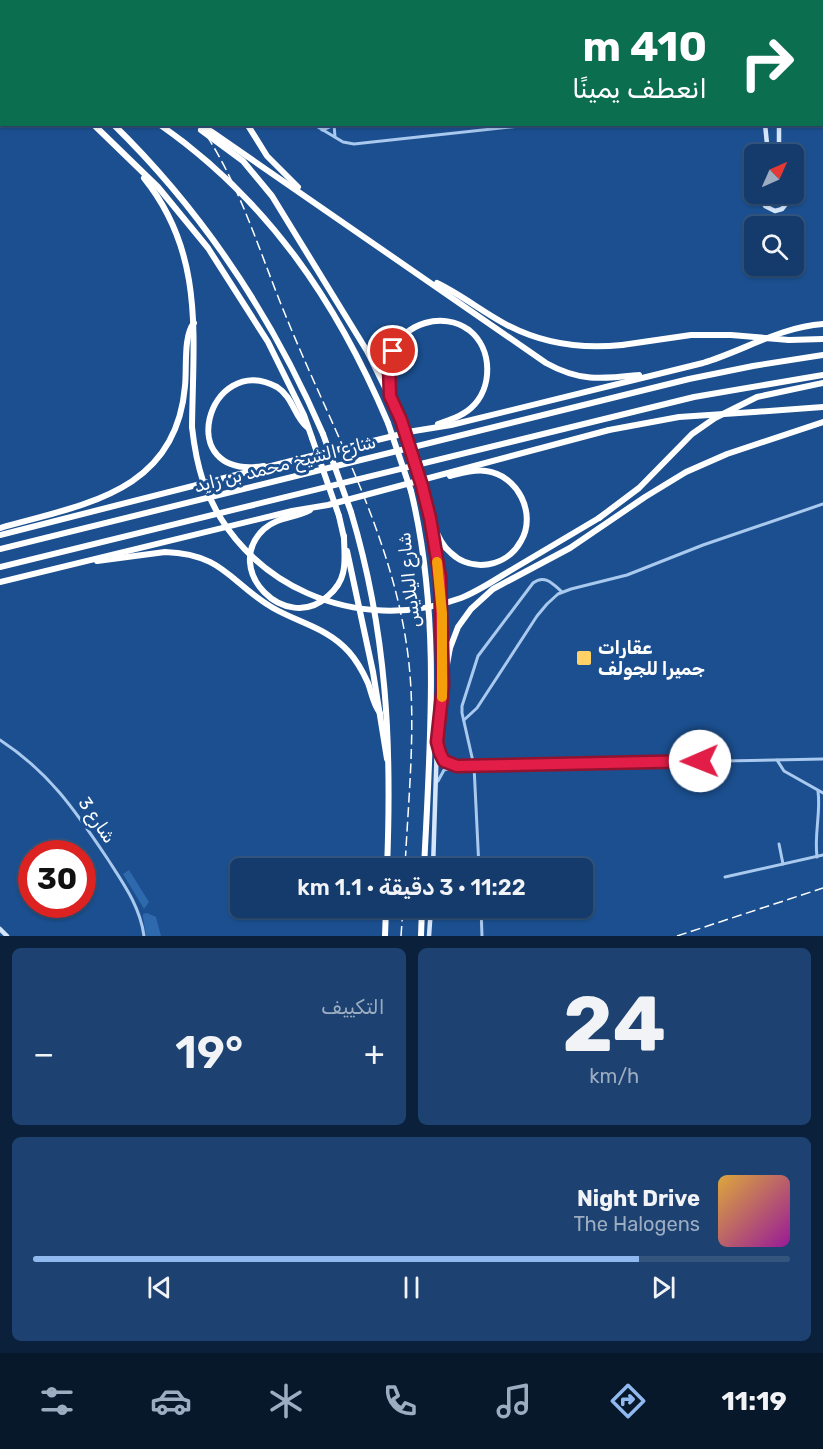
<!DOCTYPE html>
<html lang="ar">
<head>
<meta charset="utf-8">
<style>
  body { margin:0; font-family:Rubik,"Noto Naskh Arabic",sans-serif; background:#1d4271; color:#f1f3f6; direction:rtl; height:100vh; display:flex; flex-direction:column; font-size:22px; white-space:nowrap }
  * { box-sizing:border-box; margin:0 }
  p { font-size:20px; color:#9dadc1 }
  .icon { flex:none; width:33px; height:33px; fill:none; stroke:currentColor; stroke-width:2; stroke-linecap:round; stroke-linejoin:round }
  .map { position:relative; height:936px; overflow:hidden; direction:ltr }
  .panel { display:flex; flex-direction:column; gap:12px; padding:12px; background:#0b203b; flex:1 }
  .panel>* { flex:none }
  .top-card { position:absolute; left:0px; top:0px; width:824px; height:126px; box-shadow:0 2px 4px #0004,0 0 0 2px #33557e; direction:rtl; background:#0b6e4f; color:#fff; overflow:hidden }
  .needle { width:39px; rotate:45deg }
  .fabs { position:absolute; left:744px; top:144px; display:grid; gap:12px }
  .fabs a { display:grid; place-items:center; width:60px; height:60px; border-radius:9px; background:#143b6b; box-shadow:0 2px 4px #0004,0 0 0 2px #33557e; font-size:30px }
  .speed { position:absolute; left:18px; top:840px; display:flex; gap:12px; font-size:30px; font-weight:700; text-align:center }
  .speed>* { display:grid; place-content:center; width:78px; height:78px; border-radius:50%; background:#143b6b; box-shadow:0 2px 4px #0004,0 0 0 2px #33557e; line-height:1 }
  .speed .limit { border:9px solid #d22; background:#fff; color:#111 }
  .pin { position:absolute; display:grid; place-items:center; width:51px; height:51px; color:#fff; margin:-26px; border:3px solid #fff; border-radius:50%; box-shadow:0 2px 6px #0007 }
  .me { position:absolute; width:66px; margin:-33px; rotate:269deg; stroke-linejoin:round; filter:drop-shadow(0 0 4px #0008) }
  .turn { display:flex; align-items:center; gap:21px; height:126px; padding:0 18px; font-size:27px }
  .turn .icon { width:78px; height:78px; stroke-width:2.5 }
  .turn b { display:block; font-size:42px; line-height:51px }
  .big { font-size:45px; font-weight:600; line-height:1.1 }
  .panel .card { flex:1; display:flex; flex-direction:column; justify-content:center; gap:9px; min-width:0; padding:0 21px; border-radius:9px; background:#1d4271 }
  .panel .dial { align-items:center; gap:0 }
  .dial b { font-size:78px; line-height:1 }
  .song { display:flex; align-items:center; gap:18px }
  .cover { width:72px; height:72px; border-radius:9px; background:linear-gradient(135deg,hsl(40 70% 55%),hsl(300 70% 35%)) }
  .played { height:6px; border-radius:3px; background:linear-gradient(90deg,#90b9f0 80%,#33557e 80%) }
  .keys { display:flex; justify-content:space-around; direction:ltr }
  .heat { display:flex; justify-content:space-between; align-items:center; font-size:33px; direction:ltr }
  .panel .tiles { flex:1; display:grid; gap:12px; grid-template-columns:1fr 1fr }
  .card:last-child { grid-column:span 2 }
  .trip { position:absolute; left:230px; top:858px; width:363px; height:60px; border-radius:9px; background:#143b6b; box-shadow:0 2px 4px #0004,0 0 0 2px #33557e; font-weight:600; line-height:60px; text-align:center; direction:rtl }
  .tab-bar { display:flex; height:96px; justify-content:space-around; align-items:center; background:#08182b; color:#9dadc1 }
  .tab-bar .icon { width:42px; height:42px }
  .tab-bar .current { color:#90b9f0 }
  .tab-bar b { font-size:27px; color:#f1f3f6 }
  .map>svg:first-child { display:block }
  .green { fill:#2e69ad }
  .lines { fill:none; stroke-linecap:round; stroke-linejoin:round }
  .street { stroke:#a9c9ee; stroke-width:3 }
  .secondary { stroke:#d6e6fa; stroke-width:4.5 }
  .highway { stroke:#fff; stroke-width:6 }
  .rail { stroke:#fff; stroke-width:1.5; stroke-dasharray:10 4.5; stroke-linecap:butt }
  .highway-bridge { stroke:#fff; stroke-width:6 }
  .route-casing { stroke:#92132f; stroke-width:15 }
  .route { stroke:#e11d48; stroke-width:10 }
  .slow { stroke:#f59e0b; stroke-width:10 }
  .poi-dot { fill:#ffd166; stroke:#1b4f8f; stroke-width:2 }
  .labels { text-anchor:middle; stroke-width:6; stroke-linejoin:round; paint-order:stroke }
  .street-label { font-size:18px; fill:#fff; stroke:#1b4f8f }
  .poi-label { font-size:18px; font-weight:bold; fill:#fff; stroke:#1b4f8f; text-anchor:start }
</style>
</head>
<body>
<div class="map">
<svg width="823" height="936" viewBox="0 0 823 936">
  <rect width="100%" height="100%" fill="#1b4f8f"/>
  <!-- green -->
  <g class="green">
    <polygon points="129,870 149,902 144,909 123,874"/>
    <polygon points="147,913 156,917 161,936 146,936 143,917 143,914"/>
  </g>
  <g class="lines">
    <!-- street -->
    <g class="street">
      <polyline points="136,0 138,2"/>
      <polyline points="421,0 421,2"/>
      <polyline points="467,0 467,2"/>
      <polyline points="529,0 529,2"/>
      <polyline points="581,0 581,2"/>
      <polyline points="661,0 662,2"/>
      <polyline points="742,0 742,2"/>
      <polyline points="797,0 798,2"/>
      <polyline points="303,2 303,0"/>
      <polyline points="359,2 360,0"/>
      <polyline points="822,53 823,54"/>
      <polyline points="313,124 343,142 354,144 538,124"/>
      <polyline points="334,124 335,137"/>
      <polyline points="322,130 334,125"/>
      <polyline points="464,720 477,708 537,616 547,604 558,594 571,589 627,575 703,545 823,504"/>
      <path d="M0,740C49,772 75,810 107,858C123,883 140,906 144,936"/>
      <polyline points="438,748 444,761 455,766"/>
      <polyline points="777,760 784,771 823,793"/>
      <polyline points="438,781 444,770 457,766 823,759"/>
      <polyline points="779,844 783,864"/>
      <path d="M817,857C814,834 821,813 818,791"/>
      <path d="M479,868L474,766L462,713V706L478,656L533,583C545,574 553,584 562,592"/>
      <polyline points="725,877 823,855"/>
      <polyline points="481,908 482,936"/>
    </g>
    <!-- secondary -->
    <g class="secondary">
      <polyline points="225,0 227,2"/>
      <polyline points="688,0 688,2"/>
      <polyline points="752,0 752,2"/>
      <polyline points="768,0 768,2"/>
      <polyline points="822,89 823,89"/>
      <polyline points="765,124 768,154"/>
      <polyline points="779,124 779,154"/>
      <polyline points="765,194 763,199 765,206 775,211 782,209 786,204 785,194"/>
      <polyline points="433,868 437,742 443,686"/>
      <polyline points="0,929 7,936"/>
      <polyline points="429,936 431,908"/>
    </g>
    <!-- highway -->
    <g class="highway">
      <polyline points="0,10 2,11"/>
      <polyline points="0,26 2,28"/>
      <polyline points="0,44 2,45"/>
      <polyline points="93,124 158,187 208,248 268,342 304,415 312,438"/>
      <path d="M113,124C203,212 273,318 323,434"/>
      <path d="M159,124C268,200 337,302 388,423"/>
      <path d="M197,124L212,132L546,363C580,382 602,379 639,375"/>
      <polyline points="247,124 267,156 298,187"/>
      <polyline points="201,130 243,161 272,196 367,351 401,420"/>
      <path d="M144,178C205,254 193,336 192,427"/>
      <path d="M437,283C462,295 484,313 509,326C544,344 584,349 622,345"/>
      <polyline points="789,340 823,339"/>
      <path d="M390,393C389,379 387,365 392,352C404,323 443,311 469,330C493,349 493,388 471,408C462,416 450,420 438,424"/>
      <polyline points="754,412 823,407"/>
      <path d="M264,466C171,481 208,350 277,387C293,397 294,416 307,427"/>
      <path d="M422,486C439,549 442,608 443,673"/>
      <path d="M411,491C441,614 430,743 424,868"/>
      <path d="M310,510C295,518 277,517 264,529C221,569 286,635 328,596C335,590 341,582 343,573C346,561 344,548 344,536"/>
      <path d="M351,512C387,632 392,744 387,868"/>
      <polyline points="339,516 344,538"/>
      <path d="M430,518C436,530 440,544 451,553C472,573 507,567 521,541C537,514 518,475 486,471C474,469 462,473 450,476"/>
      <polyline points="599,518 639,488 692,434 715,418 757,397 823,383"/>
      <path d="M0,528C84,504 176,493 185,386C187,370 183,335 194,323"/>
      <path d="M0,535L291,461L414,431L451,425L703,363C743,351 780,327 823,324"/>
      <polyline points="0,549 689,379 753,366 823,355"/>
      <polyline points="347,551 373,672 387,759"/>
      <path d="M97,561L165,552C224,554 230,583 273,608C299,623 328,628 349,652C357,661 363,672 368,683C372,694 373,704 380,713"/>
      <polyline points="0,567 694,397 823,375"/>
      <polyline points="0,582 292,511 328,505 609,430"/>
      <polyline points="443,686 450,648 458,627 471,609 493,589 570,548 645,497 686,472 727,454 823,422"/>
      <polyline points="385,936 386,908"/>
      <polyline points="421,936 422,908"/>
    </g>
    <!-- rail -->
    <g class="rail">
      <polyline points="54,0 56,2"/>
      <polyline points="763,0 764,2"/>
      <path d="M199,124C240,183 258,249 285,314C331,428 396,540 409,664C416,731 408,801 405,868"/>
      <polyline points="401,936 403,908"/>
      <polyline points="677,936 823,888"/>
    </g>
    <!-- highway-bridge -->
    <g class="highway-bridge">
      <polyline points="622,345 691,335 731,335 789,340"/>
      <polyline points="401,420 422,486"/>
      <polyline points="388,423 411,491"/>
      <path d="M192,427C194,445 197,463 203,481C240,586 358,636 461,598C479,591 496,579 513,569C542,552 570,535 599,518"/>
      <polyline points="609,430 679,417 754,412"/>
      <polyline points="323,434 351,512"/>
      <polyline points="312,438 339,516"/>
    </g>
  </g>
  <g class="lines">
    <!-- route casing -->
    <g class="route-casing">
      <polyline id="route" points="393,351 389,363 390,396 401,420 422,486 430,518 440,577 443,686 437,742 440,753 444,761 457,766 700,761"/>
    </g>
    <!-- route -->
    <use href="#route" class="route"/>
    <!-- slow -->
    <polyline class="slow" points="437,562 442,613 442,697"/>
  </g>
  <!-- markers -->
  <rect class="poi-dot" x="576" y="650" width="16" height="16" rx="3"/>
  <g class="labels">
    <!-- street labels -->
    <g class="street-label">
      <text transform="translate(285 464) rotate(-14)" y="6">شارع الشيخ محمد بن زايد</text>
      <text transform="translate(409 580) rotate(-96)" y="6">شارع اليلايس</text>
      <text transform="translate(97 820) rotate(56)" y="6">شارع 3</text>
    </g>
    <!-- poi labels -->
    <g class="poi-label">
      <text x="598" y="654">عقارات<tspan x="598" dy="21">جميرا للجولف</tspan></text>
    </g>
  </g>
</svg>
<div class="fabs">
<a><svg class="needle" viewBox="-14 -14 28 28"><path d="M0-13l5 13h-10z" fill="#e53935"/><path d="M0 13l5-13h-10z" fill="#9dadc1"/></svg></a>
<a><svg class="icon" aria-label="search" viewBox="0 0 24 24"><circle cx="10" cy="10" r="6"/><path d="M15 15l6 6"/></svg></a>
</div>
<div class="speed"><div class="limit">30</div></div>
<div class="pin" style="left:393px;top:351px;background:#d93025"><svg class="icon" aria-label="arrive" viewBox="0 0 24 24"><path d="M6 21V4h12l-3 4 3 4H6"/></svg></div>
<svg class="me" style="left:700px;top:761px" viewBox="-20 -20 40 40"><circle r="19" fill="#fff"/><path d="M0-13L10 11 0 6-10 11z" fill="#e11d48"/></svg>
<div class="trip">11:22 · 3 دقيقة · 1.1 km</div>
<div class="top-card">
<div class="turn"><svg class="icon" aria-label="right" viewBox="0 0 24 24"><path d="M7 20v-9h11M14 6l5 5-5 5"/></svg><div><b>410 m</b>انعطف يمينًا</div></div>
</div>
</div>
<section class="panel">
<div class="tiles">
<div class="card dial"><b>24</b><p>km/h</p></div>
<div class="card"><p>التكييف</p>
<div class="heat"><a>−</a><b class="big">19°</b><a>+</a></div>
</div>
<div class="card">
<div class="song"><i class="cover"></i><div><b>Night Drive</b><p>The Halogens</p></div></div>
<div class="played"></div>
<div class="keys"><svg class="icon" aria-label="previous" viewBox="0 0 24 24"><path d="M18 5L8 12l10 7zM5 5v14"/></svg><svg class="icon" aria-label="pause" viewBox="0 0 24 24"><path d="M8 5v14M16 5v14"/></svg><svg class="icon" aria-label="next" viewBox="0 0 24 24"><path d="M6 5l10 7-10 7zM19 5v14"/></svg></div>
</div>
</div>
</section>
<nav class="tab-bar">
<b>11:19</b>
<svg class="icon current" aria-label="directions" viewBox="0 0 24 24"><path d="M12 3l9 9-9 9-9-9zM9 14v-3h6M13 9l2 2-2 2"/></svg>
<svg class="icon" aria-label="music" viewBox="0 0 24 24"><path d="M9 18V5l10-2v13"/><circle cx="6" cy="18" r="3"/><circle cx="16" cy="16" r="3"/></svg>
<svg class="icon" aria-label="phone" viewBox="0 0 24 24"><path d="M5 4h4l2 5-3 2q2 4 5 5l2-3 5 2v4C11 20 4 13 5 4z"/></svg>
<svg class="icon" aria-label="climate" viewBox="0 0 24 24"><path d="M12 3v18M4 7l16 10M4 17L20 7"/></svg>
<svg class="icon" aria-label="car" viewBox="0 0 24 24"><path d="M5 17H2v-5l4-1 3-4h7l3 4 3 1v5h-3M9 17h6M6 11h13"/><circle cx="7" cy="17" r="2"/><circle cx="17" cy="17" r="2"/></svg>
<svg class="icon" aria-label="filters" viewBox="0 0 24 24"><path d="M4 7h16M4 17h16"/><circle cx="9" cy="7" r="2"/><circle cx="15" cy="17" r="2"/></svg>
</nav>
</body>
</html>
